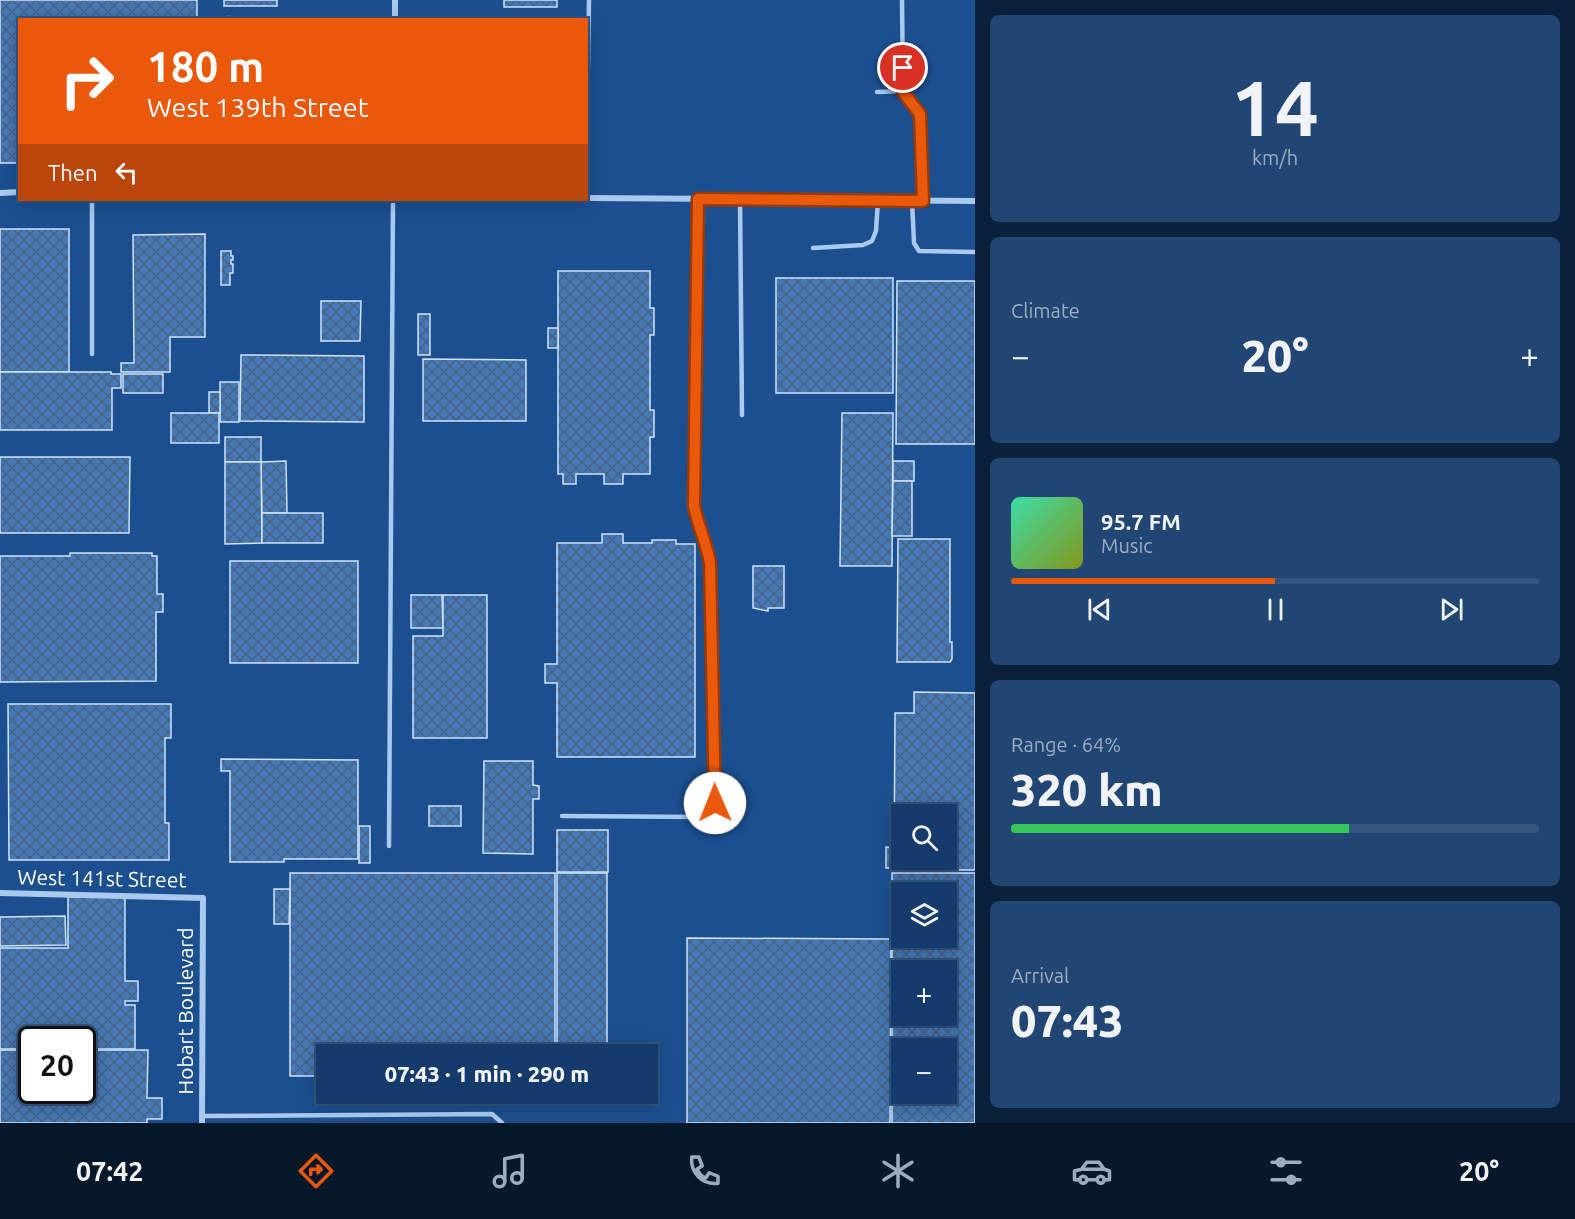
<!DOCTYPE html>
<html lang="en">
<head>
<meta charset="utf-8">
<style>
  body { margin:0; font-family:Ubuntu,sans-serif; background:#214673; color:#f1f3f6; height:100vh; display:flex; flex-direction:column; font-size:22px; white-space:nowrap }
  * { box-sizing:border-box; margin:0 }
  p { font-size:20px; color:#9dadc1 }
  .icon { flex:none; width:33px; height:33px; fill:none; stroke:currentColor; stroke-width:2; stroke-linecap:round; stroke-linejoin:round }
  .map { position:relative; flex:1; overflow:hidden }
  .drawer { display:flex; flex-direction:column; gap:15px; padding:15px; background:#0b203b; width:600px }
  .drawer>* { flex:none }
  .top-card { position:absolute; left:18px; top:18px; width:570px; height:183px; border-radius:0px; box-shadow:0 3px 15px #0003,0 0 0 2px #33557e; background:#ea580c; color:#fff; overflow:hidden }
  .buttons { position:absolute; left:891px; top:804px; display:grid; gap:12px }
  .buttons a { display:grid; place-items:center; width:66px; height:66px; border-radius:0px; background:#143b6b; box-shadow:0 3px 15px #0003,0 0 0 2px #33557e; font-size:30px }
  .speed { position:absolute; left:18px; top:1026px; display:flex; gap:12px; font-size:30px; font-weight:700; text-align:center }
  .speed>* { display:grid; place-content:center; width:78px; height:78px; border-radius:50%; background:#143b6b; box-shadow:0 3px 15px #0003,0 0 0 2px #33557e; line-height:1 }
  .speed .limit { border:3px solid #111; border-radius:9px; background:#fff; color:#111 }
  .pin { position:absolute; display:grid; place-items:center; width:51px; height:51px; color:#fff; margin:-26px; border:3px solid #fff; border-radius:50%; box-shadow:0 2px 6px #0007 }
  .me { position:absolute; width:66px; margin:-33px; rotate:359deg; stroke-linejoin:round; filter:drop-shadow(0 0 4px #0008) }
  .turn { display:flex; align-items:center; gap:21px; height:126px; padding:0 30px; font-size:27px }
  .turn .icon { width:78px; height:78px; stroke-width:2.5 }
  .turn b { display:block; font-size:42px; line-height:51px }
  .then { display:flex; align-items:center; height:57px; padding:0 30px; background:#0003; gap:12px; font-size:22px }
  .big { font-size:45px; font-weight:800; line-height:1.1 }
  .drawer .card { flex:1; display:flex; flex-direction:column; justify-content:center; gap:9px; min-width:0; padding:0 21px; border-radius:9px; background:#214673 }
  .drawer .dial { align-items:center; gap:0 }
  .dial b { font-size:78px; line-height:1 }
  .song { display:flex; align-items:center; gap:18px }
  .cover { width:72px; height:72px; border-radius:9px; background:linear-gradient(135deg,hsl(160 70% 55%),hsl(70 70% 35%)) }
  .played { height:6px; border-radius:3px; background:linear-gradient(90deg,#ea580c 50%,#33557e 50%) }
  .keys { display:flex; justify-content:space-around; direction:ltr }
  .heat { display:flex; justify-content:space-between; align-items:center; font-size:33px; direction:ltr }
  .charge { height:9px; border-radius:4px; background:linear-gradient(90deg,#34c759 64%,#33557e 0) }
  .trip { position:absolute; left:316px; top:1044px; width:342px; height:60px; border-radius:0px; background:#143b6b; box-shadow:0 3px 15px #0003,0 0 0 2px #33557e; font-weight:800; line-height:60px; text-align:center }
  .menu { display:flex; height:96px; justify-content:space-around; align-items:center; background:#08182b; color:#9dadc1 }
  .menu .icon { width:42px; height:42px }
  .menu .selected { color:#ea580c }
  .menu b { font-size:27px; color:#f1f3f6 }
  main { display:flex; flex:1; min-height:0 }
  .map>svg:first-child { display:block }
  .building { fill:url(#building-cross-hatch); stroke:#cfe3fa; stroke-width:1.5; fill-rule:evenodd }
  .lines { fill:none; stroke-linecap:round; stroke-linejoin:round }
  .lane { stroke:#a9c9ee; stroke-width:4.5 }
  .street { stroke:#a9c9ee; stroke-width:6 }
  .route-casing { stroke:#983908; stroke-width:15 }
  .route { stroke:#ea580c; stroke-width:10 }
  .labels { text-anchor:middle; stroke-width:6; stroke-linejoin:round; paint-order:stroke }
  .street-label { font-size:21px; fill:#fff; stroke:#1b4f8f }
</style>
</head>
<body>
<main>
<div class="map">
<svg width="975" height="1123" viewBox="0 0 975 1123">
  <defs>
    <pattern id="building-cross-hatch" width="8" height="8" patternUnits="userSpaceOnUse" patternTransform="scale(1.5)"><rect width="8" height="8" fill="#4478b7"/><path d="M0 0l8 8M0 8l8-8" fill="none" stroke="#486282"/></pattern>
  </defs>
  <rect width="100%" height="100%" fill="#1b4f8f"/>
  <!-- building -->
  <g class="building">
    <polygon points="0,0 197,0 197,20 20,20 20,163 0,163"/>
    <rect x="224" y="0" width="53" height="6"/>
    <rect x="504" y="0" width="53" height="7"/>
    <rect x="0" y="229" width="69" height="143"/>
    <polygon points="205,234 205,337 170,337 170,372 121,372 121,363 134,363 133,235"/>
    <polygon points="221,251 231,251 231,256 233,256 233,260 231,260 231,264 233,264 233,273 230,273 230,285 221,285"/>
    <polygon points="558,271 650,271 650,308 654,308 654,335 650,335 650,410 654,410 654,437 650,437 650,474 623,474 623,484 604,484 604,474 576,474 576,484 563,484 563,474 558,474"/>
    <rect x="776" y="278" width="117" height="115"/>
    <polygon points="897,281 975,281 975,444 896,444"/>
    <polygon points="321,301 361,301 360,341 321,341"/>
    <rect x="418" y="314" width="12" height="41"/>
    <rect x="548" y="328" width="10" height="20"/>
    <polygon points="241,355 364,356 364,422 240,421"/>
    <polygon points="423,359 526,360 526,421 423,421"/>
    <polygon points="0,372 111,372 111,374 121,374 121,388 112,388 112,430 0,430"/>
    <rect x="123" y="374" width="40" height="19"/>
    <rect x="220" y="382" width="19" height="40"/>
    <rect x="209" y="392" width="11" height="21"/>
    <rect x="171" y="413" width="48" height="30"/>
    <polygon points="842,413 893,413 892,566 840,566"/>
    <rect x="225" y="437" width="36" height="25"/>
    <polygon points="0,457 130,457 129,533 0,533"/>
    <polygon points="286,461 287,513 262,513 261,462"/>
    <rect x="893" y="461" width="21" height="20"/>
    <polygon points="225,462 261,462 262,543 225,544"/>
    <polygon points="893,481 912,481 912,536 892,536"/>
    <rect x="262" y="513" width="61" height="30"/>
    <polygon points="602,534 623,534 623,543 652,543 652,540 676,540 676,544 695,544 695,757 557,757 557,683 545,683 545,664 557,664 557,543 602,543"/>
    <polygon points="898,539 950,539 950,642 952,642 952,659 950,662 897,662"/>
    <polygon points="70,553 152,553 152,556 157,556 157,594 163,594 163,612 156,612 156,681 0,682 0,556 70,556"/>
    <rect x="230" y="561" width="128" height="102"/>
    <polygon points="753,566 784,566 784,608 768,608 768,611 753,608"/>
    <polygon points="411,595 442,595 443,628 411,628"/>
    <polygon points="443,595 487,595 487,738 413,738 413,636 443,636"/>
    <path d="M914,692L975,693V870H894L895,713H914ZM902,814H946V860H902Z"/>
    <polygon points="8,704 171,704 171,738 165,738 165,823 169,823 169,860 9,860"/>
    <polygon points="221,759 358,760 358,859 284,859 284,862 230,862 230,771 221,771"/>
    <polygon points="484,761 533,761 533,785 539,786 539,799 533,799 533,854 483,853"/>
    <rect x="429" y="806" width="32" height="20"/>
    <rect x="359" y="826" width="11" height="37"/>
    <rect x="557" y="830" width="51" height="42"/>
    <polygon points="886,847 894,848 894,868 886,868"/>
    <polygon points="290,873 555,873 555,1054 327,1054 327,1076 290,1076"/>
    <rect x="557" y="873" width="50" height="181"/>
    <path d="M892,873H975V1123H892ZM902,892H946V938H902ZM902,970H946V1016H902ZM902,1048H946V1094H902Z"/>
    <polygon points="274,889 290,889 289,924 274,924"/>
    <polygon points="68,897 125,897 125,981 138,981 138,1001 125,1001 125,1005 135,1005 135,1049 82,1049 82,1040 32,1040 32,1049 0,1049 0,948 68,948"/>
    <polygon points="65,916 66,945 0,946 0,917"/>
    <polygon points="687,938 891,939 890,1123 687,1123"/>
    <polygon points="0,1050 32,1050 32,1090 82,1090 82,1050 148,1050 147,1098 162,1098 162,1119 147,1119 147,1123 0,1123"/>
  </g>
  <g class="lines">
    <!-- lane -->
    <g class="lane">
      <polyline points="902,0 903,91 920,114 923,201"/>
      <polyline points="227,18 287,20"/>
      <polyline points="877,92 903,91"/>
      <polyline points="586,187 589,0"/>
      <polyline points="740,199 742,415"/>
      <polyline points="92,200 92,354"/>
      <polyline points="912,200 914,243 919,251 975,252"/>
      <polyline points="813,248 863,245 872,241 876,231 878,200"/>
      <path d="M562,816L700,817L709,813L715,803L710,563C707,544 698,526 694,506L698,199"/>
      <polyline points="389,846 393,200"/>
      <polyline points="202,1116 492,1114 502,1123"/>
    </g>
    <!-- street -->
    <g class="street">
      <polyline points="395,20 395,0"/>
      <polyline points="0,193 20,192"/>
      <polyline points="586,198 975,201"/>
      <polyline points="0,893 203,898 202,1123"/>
    </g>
  </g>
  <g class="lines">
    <!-- route casing -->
    <g class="route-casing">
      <path id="route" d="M715,803L710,563C707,544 698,526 694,506L698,199L923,201L920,114L903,92V68"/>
    </g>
    <!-- route -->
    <use href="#route" class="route"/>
  </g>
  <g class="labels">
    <!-- street labels -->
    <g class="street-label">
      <text transform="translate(102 879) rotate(1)" y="7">West 141st Street</text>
      <text transform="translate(186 1011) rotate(-90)" y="7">Hobart Boulevard</text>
    </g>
  </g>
</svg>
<div class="buttons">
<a><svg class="icon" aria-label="search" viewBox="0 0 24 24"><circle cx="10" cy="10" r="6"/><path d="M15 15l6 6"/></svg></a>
<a><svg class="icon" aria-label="layers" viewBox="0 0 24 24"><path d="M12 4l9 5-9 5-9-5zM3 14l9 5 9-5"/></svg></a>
<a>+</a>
<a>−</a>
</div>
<div class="speed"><div class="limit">20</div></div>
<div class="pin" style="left:903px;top:68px;background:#d93025"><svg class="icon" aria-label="arrive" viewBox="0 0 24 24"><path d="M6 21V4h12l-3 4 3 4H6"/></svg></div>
<svg class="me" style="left:715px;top:803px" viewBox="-20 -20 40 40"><circle r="19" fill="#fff"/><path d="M0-13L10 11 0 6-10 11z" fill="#ea580c"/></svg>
<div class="trip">07:43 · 1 min · 290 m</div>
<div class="top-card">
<div class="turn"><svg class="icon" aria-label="right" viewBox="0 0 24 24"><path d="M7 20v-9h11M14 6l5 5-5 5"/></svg><div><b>180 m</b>West 139th Street</div></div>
<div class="then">Then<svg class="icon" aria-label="left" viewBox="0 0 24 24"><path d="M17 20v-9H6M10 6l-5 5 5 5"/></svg></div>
</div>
</div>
<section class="drawer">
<div class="card dial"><b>14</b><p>km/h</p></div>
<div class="card"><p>Climate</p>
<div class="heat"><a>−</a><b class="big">20°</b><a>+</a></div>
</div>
<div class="card">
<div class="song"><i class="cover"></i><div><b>95.7 FM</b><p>Music</p></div></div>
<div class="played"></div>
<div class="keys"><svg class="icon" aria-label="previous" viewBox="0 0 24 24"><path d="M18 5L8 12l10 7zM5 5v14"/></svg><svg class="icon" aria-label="pause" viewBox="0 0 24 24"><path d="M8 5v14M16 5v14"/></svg><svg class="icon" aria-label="next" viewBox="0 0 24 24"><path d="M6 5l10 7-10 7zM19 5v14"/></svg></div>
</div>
<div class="card"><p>Range · 64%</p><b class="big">320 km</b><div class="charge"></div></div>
<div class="card"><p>Arrival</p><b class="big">07:43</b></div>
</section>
</main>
<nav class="menu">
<b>07:42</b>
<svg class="icon selected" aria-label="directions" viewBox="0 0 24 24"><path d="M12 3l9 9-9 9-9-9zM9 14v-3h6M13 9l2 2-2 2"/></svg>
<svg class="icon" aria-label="music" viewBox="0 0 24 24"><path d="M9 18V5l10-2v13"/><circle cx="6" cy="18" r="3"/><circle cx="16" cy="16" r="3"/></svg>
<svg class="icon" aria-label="phone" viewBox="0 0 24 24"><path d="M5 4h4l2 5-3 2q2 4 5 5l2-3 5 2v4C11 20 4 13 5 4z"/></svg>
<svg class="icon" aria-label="climate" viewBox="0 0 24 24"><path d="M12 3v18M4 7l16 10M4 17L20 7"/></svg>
<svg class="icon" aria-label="car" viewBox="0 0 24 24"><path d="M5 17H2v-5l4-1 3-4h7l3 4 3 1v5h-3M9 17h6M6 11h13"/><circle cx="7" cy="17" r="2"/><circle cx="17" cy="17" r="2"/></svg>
<svg class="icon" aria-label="filters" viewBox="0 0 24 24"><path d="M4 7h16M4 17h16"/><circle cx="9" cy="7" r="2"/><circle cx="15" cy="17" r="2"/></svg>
<b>20°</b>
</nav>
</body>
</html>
